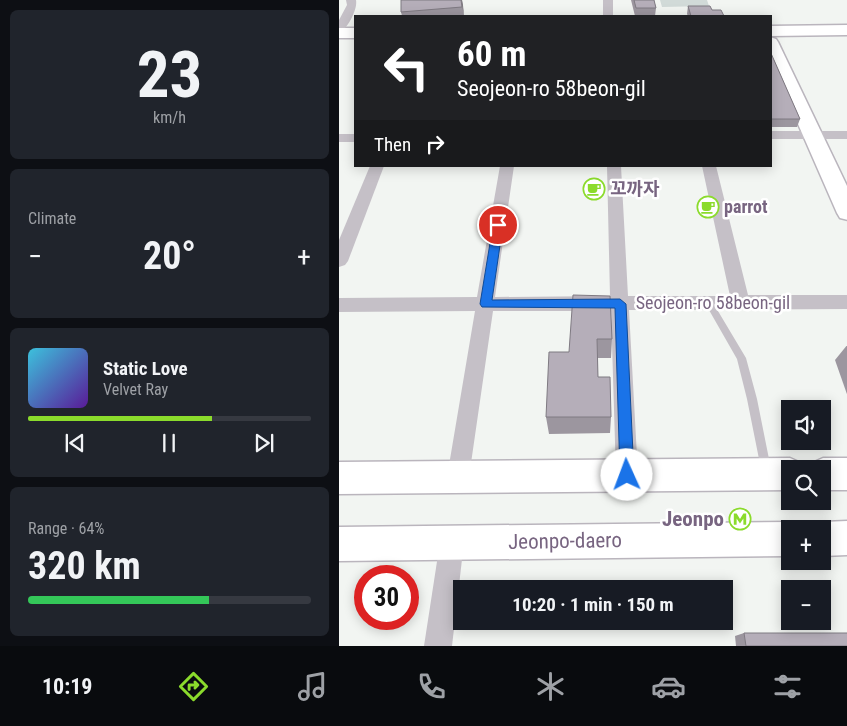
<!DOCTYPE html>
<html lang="en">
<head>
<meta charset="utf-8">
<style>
  body { margin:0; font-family:"Roboto Condensed","Noto Sans KR",sans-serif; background:#20242c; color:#f1f3f6; height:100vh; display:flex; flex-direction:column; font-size:19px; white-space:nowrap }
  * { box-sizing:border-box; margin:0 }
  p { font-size:16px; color:#9ea1a6 }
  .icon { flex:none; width:28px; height:28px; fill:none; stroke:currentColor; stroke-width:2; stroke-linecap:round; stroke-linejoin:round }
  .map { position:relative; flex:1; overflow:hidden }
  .side { display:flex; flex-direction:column; gap:10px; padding:10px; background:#0d0f14; width:339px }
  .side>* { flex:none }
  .guide { position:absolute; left:15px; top:15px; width:418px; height:152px; border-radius:0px; box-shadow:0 2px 12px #0003; background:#202124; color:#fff; overflow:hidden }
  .controls { position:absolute; left:442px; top:400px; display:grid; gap:10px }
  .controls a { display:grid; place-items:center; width:50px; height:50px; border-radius:0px; background:#171b24; box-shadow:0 2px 12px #0003; font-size:25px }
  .speed { position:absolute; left:15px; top:565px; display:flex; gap:10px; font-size:25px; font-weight:700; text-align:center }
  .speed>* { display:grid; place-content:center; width:65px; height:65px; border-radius:50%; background:#171b24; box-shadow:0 2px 12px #0003; line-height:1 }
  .speed .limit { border:8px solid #d22; background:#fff; color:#111 }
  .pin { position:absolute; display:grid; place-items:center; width:42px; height:42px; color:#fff; margin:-21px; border:2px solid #fff; border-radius:50%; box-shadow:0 1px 5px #0007 }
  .me { position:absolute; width:55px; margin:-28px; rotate:358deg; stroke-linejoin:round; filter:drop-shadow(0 0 4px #0008) }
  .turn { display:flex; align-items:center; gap:18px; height:105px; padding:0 20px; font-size:22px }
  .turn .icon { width:65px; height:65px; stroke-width:2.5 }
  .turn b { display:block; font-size:35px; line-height:42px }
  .then { display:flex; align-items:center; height:48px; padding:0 20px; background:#0003; gap:10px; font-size:19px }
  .big { font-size:38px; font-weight:700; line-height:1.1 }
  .side .card { flex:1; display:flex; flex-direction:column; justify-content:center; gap:8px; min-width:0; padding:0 18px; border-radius:8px; background:#20242c }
  .side .dial { align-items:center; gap:0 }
  .dial b { font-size:65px; line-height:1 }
  .song { display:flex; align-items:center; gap:15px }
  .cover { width:60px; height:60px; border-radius:8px; background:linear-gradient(135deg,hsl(190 70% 55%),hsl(270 70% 35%)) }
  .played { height:5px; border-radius:2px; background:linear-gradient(90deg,#8bdb2c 65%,#363941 65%) }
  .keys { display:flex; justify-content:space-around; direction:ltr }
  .heat { display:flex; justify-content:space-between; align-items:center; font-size:28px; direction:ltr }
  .charge { height:8px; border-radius:4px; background:linear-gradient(90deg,#34c759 64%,#363941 0) }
  .trip { position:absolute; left:114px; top:580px; width:280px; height:50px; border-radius:0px; background:#171b24; box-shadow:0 2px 12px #0003; font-weight:700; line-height:50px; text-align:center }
  .tabs { display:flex; height:80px; justify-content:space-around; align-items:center; background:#090b0e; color:#9ea1a6 }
  .tabs .icon { width:35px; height:35px }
  .tabs .on { color:#8bdb2c }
  .tabs b { font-size:22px; color:#f1f3f6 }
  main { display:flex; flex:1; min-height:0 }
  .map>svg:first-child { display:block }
  .green { fill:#d1dad8 }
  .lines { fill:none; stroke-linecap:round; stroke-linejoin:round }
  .secondary-casing { stroke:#bab5bd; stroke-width:3 }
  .lane { fill:#c5c0c7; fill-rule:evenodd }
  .street { fill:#c5c0c7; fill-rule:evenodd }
  .secondary { fill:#fff; fill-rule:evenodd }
  .wall { fill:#9c969f }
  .shaded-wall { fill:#7f7a82 }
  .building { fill:#b5aeb9; stroke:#7f7a82 }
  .route { fill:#1a73e8; stroke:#114b97 }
  .labels { text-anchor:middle; stroke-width:5; stroke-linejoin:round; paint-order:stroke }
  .poi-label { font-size:18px; font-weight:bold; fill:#786581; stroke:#fff; text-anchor:start }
  .street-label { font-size:18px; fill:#786581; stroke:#fff }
  .near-poi-label { font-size:21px; font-weight:bold; fill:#786581; stroke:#fff; text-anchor:end }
  .near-street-label { font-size:21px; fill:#786581; stroke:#fff }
</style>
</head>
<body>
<main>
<section class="side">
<div class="card dial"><b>23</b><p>km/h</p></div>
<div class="card"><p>Climate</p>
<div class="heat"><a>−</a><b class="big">20°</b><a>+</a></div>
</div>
<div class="card">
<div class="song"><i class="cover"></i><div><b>Static Love</b><p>Velvet Ray</p></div></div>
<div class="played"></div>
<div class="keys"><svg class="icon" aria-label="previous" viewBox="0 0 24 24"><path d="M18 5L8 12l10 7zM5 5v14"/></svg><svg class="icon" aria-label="pause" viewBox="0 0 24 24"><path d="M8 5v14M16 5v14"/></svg><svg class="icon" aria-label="next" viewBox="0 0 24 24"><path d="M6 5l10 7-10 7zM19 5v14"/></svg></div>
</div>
<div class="card"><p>Range · 64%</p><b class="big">320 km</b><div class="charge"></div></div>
</section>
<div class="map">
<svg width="509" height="646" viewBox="0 0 509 646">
  <rect width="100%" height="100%" fill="#f2f5f2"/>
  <!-- green -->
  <polygon class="green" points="321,0 368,0 370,6 323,7"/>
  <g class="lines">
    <!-- secondary casing -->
    <g class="secondary-casing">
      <g id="secondary">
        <polygon points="509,25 509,35 431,36 431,26"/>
        <rect x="0" y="28" width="16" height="10"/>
        <polygon points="431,37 437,39 439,42 509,188 509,220 501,218 498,213 431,60"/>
        <polygon points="451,458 462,463 465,469 451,469 451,490 0,494 0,462"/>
        <polygon points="484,458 509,458 509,490 484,490 484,469 470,469 473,463"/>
        <polygon points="509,521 509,555 484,556 484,529 471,529 472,527 484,522"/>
        <polygon points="451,522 464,529 451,529 451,556 0,561 0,527"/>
      </g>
    </g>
    <!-- lane -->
    <polygon class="lane" points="370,300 373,301 407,358 418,399 432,469 431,473 427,474 423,473 422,469 408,399 398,359 366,303"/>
    <!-- street -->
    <g class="street">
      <path d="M7,0H17C19,9 8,30 0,33V20L8,5Z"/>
      <rect x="264" y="0" width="10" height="16"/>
      <rect x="431" y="131" width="78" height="8"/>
      <rect x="0" y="134" width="16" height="8"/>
      <polygon points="31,166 45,166 9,261 6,265 0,267 0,240"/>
      <polygon points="161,166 175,166 156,297 271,296 268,166 282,166 289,296 391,296 363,166 377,166 409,295 509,295 509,309 290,310 299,475 296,483 288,486 280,483 277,475 272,311 154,311 130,477 127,485 119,488 111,485 108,477 136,311 0,312 0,298 138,297"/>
      <polygon points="113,530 122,533 125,542 113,646 85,646 101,542 104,533"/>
    </g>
    <!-- secondary -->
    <use href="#secondary" class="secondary"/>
  </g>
  <!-- wall -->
  <g class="wall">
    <polygon points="62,0 123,0 125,16 63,16 62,12"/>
    <polygon points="292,0 315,0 317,8 316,16 296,16"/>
    <polygon points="349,6 373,10 385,16 349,16 348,14"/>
    <polygon points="431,51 461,119 458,127 431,127"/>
    <polygon points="271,296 273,339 272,358 259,358 259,377 272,417 271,433 210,434 207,417 230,352"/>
    <polygon points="509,344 509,397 496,360"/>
    <polygon points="405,633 509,646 397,646 396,636"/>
  </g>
  <!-- shaded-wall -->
  <polygon class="shaded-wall" points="122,0 123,0 124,5 125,16"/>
  <!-- building -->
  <g class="building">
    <polygon points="62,0 122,0 123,7 62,12"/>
    <polygon points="295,0 315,0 317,8 297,8"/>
    <polygon points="349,6 371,6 373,10 382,10 385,16 352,16"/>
    <polygon points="431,51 461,119 431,119"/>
    <polygon points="234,295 271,296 273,339 258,339 259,377 271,377 272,417 207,417 210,352 230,352"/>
    <polygon points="405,633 509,633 509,646 407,646"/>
  </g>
  <!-- route -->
  <polygon class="route" points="159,222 164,225 153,300 281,299 287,304 295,475 293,480 288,482 283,480 281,475 276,308 143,307 141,304 154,225"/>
  <!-- icons -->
  <defs>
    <g id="cafe-ring" transform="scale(1.125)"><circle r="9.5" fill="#fff" stroke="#8bdb2c" stroke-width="1.5"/><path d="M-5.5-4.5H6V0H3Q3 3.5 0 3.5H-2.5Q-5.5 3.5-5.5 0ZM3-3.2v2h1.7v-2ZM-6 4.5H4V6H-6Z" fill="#8bdb2c"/></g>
    <g id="metro-ring" transform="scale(1.125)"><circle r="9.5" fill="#fff" stroke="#8bdb2c" stroke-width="1.5"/><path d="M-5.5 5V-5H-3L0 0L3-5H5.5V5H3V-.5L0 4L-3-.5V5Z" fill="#8bdb2c"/></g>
  </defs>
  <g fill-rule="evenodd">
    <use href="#cafe-ring" x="255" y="189"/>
    <use href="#cafe-ring" x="369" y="207"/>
    <use href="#metro-ring" x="401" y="519"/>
  </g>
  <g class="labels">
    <!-- poi labels -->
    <g class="poi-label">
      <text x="271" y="195">꼬까자</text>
      <text x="385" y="213">parrot</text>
    </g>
    <!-- street labels -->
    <g class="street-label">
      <text x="374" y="309">Seojeon-ro 58beon-gil</text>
    </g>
    <!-- near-poi labels -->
    <g class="near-poi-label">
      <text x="385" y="526">Jeonpo</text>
    </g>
    <!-- near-street labels -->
    <g class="near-street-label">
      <text transform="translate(226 541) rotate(-1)" y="7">Jeonpo-daero</text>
    </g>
  </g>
</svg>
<div class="controls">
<a><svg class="icon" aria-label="sound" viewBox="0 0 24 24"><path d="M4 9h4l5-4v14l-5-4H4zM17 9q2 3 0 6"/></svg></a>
<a><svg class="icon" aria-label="search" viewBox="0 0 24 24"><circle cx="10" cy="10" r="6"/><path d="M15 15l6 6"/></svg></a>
<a>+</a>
<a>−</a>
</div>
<div class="speed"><div class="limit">30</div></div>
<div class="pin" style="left:159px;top:225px;background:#d93025"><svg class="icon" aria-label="arrive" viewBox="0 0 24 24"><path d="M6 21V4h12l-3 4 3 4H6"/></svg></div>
<svg class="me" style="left:288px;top:475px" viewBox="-20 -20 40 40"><circle r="19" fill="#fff"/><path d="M0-13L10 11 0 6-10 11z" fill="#1a73e8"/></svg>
<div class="trip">10:20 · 1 min · 150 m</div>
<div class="guide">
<div class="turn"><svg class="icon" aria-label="left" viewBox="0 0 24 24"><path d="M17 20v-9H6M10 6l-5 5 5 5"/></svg><div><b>60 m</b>Seojeon-ro 58beon-gil</div></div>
<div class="then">Then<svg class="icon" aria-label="right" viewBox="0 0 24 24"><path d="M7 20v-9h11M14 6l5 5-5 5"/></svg></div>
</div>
</div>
</main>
<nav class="tabs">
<b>10:19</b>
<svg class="icon on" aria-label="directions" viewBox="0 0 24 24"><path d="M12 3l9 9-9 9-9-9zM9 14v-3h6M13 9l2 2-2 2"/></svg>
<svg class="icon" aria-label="music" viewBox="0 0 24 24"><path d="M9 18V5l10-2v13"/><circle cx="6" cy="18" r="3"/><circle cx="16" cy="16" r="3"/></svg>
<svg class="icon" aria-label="phone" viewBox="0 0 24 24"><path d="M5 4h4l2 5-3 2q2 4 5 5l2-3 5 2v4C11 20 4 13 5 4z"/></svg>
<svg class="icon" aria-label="climate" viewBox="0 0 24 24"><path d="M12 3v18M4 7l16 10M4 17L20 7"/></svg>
<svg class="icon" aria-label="car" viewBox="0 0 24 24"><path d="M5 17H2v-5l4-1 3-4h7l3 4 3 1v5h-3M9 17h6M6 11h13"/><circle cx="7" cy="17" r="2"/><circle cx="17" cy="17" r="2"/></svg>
<svg class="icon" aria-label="filters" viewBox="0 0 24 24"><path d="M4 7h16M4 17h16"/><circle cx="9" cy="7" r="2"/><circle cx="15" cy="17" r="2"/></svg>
</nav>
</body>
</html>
